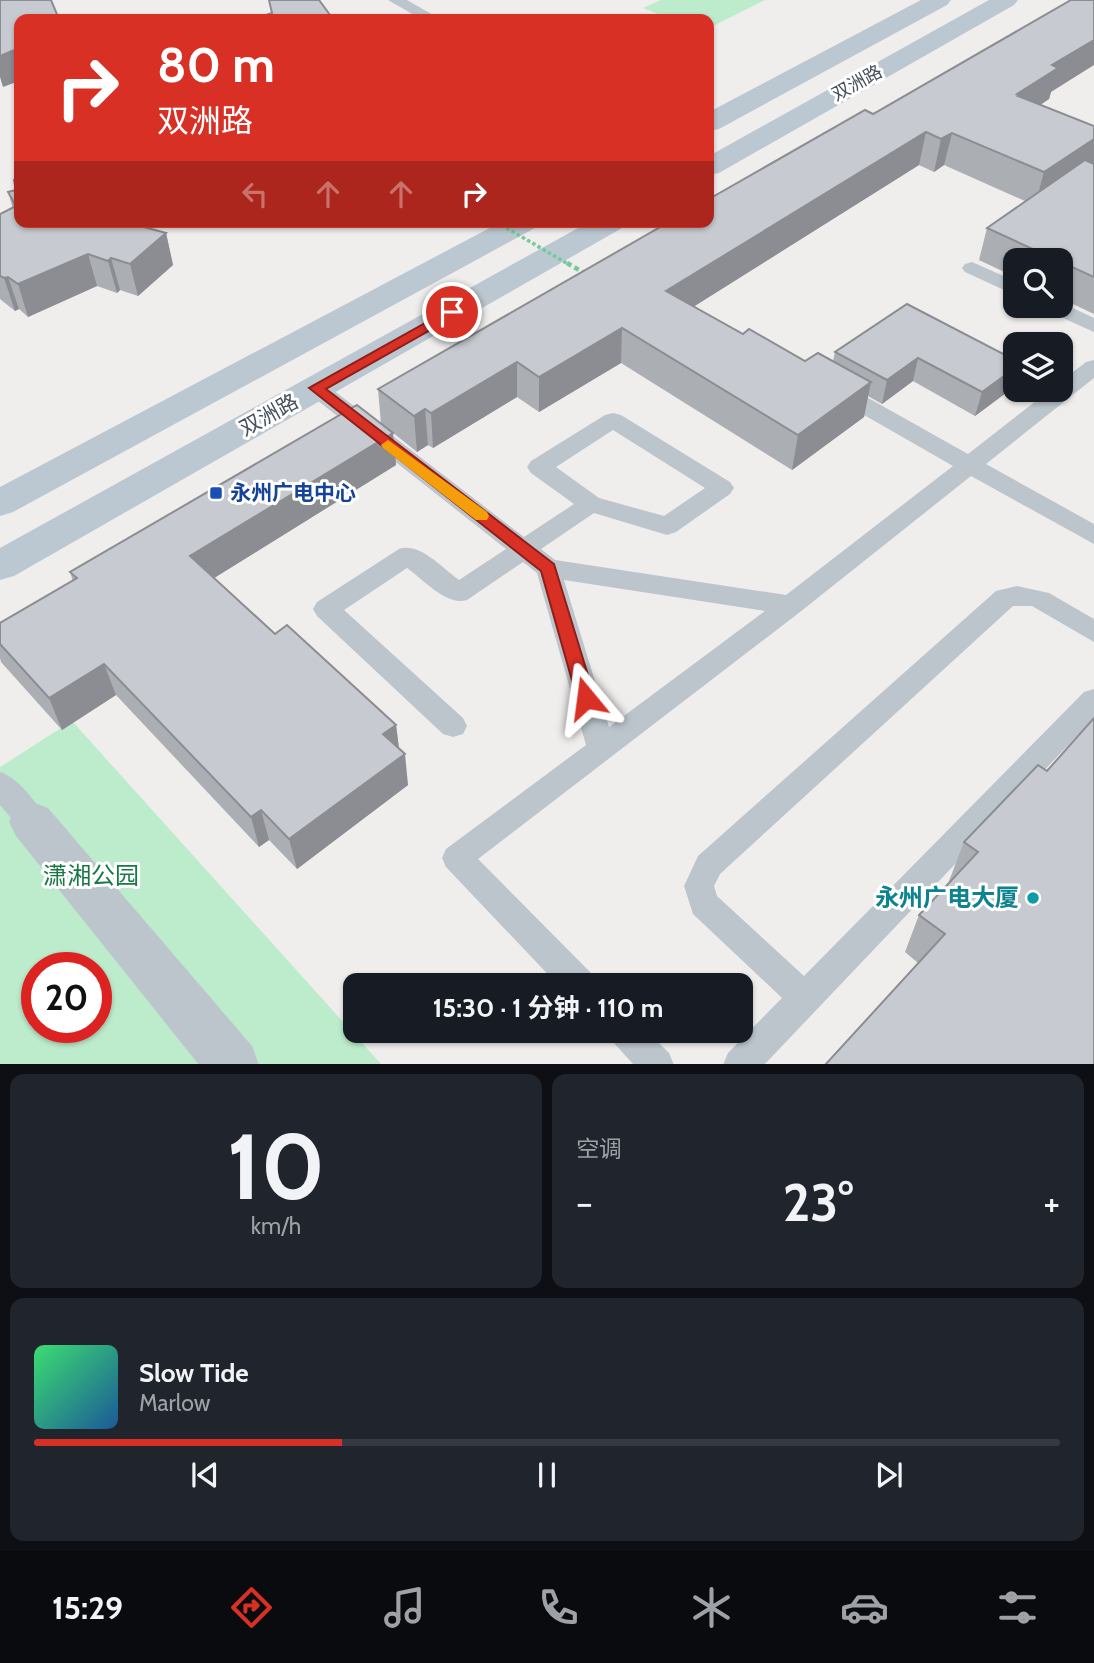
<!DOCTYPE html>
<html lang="zh">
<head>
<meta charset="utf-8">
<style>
  body { margin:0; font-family:Cabin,"Noto Sans SC",sans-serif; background:#20242c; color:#f1f3f6; height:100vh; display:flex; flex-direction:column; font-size:26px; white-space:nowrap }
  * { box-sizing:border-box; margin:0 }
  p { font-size:23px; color:#9ea1a6 }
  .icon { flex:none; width:38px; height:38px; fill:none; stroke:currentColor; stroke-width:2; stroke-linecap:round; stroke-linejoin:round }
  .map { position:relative; height:1064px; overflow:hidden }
  .sheet { display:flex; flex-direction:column; gap:10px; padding:10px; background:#0d0f14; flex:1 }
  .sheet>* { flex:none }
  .top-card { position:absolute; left:14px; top:14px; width:700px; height:214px; border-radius:14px; box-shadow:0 2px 5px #0004; background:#d93025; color:#fff; overflow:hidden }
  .tools { position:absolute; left:1003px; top:248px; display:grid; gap:14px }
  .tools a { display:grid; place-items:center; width:70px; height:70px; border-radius:14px; background:#171b24; box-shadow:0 2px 5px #0004; font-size:35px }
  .speed { position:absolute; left:21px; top:952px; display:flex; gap:14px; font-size:35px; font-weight:700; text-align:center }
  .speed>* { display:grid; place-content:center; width:91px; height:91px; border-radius:50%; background:#171b24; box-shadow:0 2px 5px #0004; line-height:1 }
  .speed .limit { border:10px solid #d22; background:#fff; color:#111 }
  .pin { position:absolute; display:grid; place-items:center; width:60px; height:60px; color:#fff; margin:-30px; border:4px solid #fff; border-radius:50%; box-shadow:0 2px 7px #0007 }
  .me { position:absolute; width:77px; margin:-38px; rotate:344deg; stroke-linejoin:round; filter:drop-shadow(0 0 5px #0008) }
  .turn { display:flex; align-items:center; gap:24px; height:147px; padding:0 28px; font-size:32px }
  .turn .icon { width:91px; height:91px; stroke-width:2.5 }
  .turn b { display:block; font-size:49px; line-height:60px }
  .lanes { display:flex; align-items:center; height:66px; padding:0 28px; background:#0003; justify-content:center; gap:35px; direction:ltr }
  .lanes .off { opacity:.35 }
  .big { font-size:52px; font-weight:700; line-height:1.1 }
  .sheet .card { flex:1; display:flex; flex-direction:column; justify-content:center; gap:10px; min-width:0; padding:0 24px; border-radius:14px; background:#20242c }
  .sheet .dial { align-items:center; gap:0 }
  .dial b { font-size:91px; line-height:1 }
  .song { display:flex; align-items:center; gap:21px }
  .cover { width:84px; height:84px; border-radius:10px; background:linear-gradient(135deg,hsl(140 70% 55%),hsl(210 70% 35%)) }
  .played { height:7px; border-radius:4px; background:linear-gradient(90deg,#d93025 30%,#363941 30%) }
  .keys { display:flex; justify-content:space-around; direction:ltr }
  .heat { display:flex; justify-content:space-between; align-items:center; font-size:38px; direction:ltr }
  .sheet .tiles { flex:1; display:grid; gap:10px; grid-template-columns:1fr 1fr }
  .card:last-child { grid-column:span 2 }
  .trip { position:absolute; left:343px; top:973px; width:410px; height:70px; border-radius:14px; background:#171b24; box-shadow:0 2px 5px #0004; font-weight:700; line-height:70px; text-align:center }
  .menu { display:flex; height:112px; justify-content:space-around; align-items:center; background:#090b0e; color:#9ea1a6 }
  .menu .icon { width:49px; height:49px }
  .menu .selected { color:#d93025 }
  .menu b { font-size:32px; color:#f1f3f6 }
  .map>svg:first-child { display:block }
  .green { fill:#bceccc; fill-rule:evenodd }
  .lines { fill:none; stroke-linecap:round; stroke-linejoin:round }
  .lane { fill:#bcc5cc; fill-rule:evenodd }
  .street { fill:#bcc5cc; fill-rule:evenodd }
  .secondary { fill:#bbc7d1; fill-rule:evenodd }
  .path-bridge-far1 { stroke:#76c99c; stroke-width:3.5; stroke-dasharray:3.5 2.5; stroke-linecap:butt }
  .path-bridge { stroke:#76c99c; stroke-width:4.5; stroke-dasharray:5 3.5; stroke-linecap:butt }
  .wall { fill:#abaeb3 }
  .shaded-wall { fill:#8b8d92 }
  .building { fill:#c7cad0; stroke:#8b8d92; stroke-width:2 }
  .route { fill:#d93025; stroke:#8d1f18; stroke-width:2 }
  .slow { fill:#f59e0b }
  .transit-dot { fill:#1a4fb4; stroke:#fff; stroke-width:2.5 }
  .culture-dot { fill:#0f9aa8; stroke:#fff; stroke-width:2.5 }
  .labels { text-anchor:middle; stroke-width:6; stroke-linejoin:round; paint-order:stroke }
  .far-street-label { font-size:18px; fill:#46515a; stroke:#fff }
  .street-label { font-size:21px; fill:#46515a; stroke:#fff }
  .transit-label { font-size:21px; font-weight:bold; fill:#164399; stroke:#fff; text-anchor:start }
  .near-park-label { font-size:24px; fill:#1a7844; stroke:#fff }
  .near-culture-label { font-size:24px; font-weight:bold; fill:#0d838f; stroke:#fff; text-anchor:end }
</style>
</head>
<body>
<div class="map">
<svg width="1094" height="1065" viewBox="0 0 1094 1065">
  <rect width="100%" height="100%" fill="#f0eded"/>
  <!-- green -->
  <g class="green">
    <polygon points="661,0 765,0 709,28 709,19 670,19 643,8"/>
    <path d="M72,721L381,1064L0,1065V767ZM37,968H96V1027H37Z"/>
  </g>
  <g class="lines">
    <!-- lane -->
    <g class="lane">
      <polygon points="388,0 407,0 440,19 421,19"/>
      <polygon points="972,262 1015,281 1015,295 965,272 962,268 965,264"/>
      <polygon points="1060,302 1094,318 1094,332 1045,310 1042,306 1060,306"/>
      <path d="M1094,360V378L986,464L1094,524V544L971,476L800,612L478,859L592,974L596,985H558L446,867L442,858L446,849L586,745L537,573L523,562L467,600C446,606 424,580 407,568L344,610L463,718L467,726L463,734L453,737L443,734L317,616L313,609L317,602L399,549C420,542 442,568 459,580L506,549L308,393L305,388L308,383H324L524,537L574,504L531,473L527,467L531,461L605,415L613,413L621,415L730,482L734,488L730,494L676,532L667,535L594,513L541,549L555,560L786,595L953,466L831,396L828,391L831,386H847L968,454L1050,390H1060V382L1086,362ZM613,430L705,488L664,516L599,498L556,467ZM564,580L765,611L609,727Z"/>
      <polygon points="1017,586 1049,593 1094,619 1094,642 1032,606 1013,606 720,874 714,886 717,896 804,976 1084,692 1094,689 1094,718 764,1065 723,1065 728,1053 782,998 693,914 684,886 698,856 996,591"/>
      <path d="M0,772C19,778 38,804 47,822L42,831L32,835L22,831L0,805Z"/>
      <polygon points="608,1031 647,1031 669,1053 674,1065 634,1065 613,1042"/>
    </g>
    <!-- street -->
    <polygon class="street" points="32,802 48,808 252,1046 259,1065 199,1065 16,836 9,822 16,808"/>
    <!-- secondary -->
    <g class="secondary">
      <polygon points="921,0 951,0 947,5 719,129 709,131 709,112"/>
      <polygon points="989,0 1018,0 1014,5 719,173 709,175 709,156"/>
      <polygon points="501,222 539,222 535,228 13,512 0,516 0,487"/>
      <polygon points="589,222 626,222 622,228 14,576 0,580 0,548"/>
    </g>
    <!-- path-bridge-far1 -->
    <polyline class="path-bridge-far1" points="496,222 570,265"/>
    <!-- path-bridge -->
    <polyline class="path-bridge" points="567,263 586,274"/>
  </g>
  <!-- wall -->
  <g class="wall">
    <polygon points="1051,92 1049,99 1040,105 1094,126 1094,314 1060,298 1060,261 1015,261 1015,277 979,260 987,228 1025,201 944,165 934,172 919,165 694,306 743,334 805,361 833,361 835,352 1015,360 1014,387 975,416 913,381 882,404 868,396 864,417 792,470 621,363 539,412 517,397 433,448 428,445 417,452 392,432 396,465 214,578 275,634 396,725 399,749 408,785 297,869 269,840 259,847 116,695 62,730 1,662 0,658 0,623 73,581 70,572 381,424 378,389 873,114"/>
    <polygon points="19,179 19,222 166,233 173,265 138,296 120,290 117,293 97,286 28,317 19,309 15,311 0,299 0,214 13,208 8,192 16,190"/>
    <polygon points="1047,771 1094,1065 918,963 905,952 919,915 950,882 949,881 964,842"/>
  </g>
  <!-- shaded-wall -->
  <g class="shaded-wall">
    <polygon points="1094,40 1094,65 1051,92 1049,99 1013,123 1017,94 1052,65"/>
    <polygon points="19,48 19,81 3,87 0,77 0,56"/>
    <polygon points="926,132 919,165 663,326 666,291"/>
    <polygon points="952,133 944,165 934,172 941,139"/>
    <polygon points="1094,139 1094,165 1035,205 1044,172"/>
    <polygon points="166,233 173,265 138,296 130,264"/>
    <polygon points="88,254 97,286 28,317 18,284"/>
    <polygon points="111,258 120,290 117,293 108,261"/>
    <polygon points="8,277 19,309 15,311 4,278"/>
    <polygon points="622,328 621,363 539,412 539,377"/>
    <polygon points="918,358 913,381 882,404 887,380"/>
    <polygon points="517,362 517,397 433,448 431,413"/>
    <polygon points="1015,368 1014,387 975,416 982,392"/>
    <polygon points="871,382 864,417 792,470 798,435"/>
    <polygon points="425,409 428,445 417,452 414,416"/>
    <polygon points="393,433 396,465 198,588 190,556"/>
    <polygon points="104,664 116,695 62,730 49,698"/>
    <polygon points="396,725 400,756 383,734"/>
    <polygon points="405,754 408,785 297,869 289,839"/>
    <polygon points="261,810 269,840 259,847 251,817"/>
  </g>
  <!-- building -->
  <g class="building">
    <polygon points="0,0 51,0 59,19 19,19 19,48 0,56"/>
    <polygon points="269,0 319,0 333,19 254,19 272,13"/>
    <polygon points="1071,0 1094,0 1094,40 1052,65 1058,68 1017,94 1021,95 1018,96 1094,126 1094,139 1044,172 952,133 941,139 926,132 666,291 743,334 749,329 805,361 818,353 871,382 798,435 622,328 539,377 517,362 431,413 425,409 414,416 378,389 669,222 709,222 709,199 865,110 873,114"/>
    <polygon points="1085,160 1094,164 1094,277 987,228"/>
    <polygon points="19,179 19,222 126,222 166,233 130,264 111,258 108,261 88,254 18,284 8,277 4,278 0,276 0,214 16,206 8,192 16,190 14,180"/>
    <polygon points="907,304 1015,360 1015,368 982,392 918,358 887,380 835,352"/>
    <polygon points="357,405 393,433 190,556 275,634 287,625 396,725 383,734 405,754 289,839 261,810 251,817 104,664 49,698 0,644 0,623 77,578 70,572"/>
    <polygon points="1094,718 1094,1065 825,1065 945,934 919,915 978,852 964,842 1038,765 1047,771"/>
  </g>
  <!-- route -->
  <polygon class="route" points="452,308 457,309 457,315 326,389 554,564 595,698 592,703 580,703 577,698 541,571 309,388"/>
  <!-- slow -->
  <polygon class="slow" points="388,440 487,512 489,516 487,520 476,520 383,448 381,445"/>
  <!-- markers -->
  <rect class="transit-dot" x="209" y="486" width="14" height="14" rx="3.5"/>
  <circle class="culture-dot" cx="1033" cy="898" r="7"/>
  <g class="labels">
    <!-- far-street labels -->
    <g class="far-street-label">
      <text transform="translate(857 83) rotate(-29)" y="6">双洲路</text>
    </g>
    <!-- street labels -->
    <g class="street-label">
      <text transform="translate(269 415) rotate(-29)" y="7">双洲路</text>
    </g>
    <!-- transit labels -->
    <g class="transit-label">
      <text x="230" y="500">永州广电中心</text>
    </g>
    <!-- near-park labels -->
    <g class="near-park-label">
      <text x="91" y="884">潇湘公园</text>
    </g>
    <!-- near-culture labels -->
    <g class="near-culture-label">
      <text x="1019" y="906">永州广电大厦</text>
    </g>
  </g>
</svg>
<div class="tools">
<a><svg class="icon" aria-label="search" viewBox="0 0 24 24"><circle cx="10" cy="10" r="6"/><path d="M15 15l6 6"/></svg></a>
<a><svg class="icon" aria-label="layers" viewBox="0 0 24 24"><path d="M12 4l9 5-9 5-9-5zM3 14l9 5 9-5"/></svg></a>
</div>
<div class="speed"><div class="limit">20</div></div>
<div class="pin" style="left:452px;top:312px;background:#d93025"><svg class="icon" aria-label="arrive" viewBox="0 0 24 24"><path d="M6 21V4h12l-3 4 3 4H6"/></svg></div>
<svg class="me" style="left:586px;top:698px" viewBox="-20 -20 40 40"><path d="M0-17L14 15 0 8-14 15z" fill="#d93025" stroke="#fff" stroke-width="4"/></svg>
<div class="trip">15:30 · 1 分钟 · 110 m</div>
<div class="top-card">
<div class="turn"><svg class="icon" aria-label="right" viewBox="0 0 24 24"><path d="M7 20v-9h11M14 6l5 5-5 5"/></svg><div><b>80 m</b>双洲路</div></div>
<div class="lanes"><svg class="icon off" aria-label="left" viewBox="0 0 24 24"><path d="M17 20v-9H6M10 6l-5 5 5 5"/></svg><svg class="icon off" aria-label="ahead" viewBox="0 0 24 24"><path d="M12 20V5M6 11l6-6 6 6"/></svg><svg class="icon off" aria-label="ahead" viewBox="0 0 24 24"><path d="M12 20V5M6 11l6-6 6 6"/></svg><svg class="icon" aria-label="right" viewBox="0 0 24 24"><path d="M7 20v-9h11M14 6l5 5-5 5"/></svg></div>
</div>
</div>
<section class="sheet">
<div class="tiles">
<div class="card dial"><b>10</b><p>km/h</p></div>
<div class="card"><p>空调</p>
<div class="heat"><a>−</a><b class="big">23°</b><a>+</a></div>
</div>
<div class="card">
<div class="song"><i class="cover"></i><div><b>Slow Tide</b><p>Marlow</p></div></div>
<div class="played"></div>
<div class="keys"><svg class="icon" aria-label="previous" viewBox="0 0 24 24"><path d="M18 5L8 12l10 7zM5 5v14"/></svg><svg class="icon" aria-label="pause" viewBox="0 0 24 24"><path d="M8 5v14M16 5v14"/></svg><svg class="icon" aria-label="next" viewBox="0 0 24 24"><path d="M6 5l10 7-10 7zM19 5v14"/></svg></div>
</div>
</div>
</section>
<nav class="menu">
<b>15:29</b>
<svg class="icon selected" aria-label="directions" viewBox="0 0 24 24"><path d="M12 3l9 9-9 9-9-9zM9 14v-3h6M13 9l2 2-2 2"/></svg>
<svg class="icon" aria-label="music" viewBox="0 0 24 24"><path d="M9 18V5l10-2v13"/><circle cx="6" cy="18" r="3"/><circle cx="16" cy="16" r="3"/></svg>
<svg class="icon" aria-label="phone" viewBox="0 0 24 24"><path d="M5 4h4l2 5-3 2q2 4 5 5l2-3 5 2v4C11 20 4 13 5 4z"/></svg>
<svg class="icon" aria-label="climate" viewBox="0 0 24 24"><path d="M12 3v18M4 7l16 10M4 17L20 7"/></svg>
<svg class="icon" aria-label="car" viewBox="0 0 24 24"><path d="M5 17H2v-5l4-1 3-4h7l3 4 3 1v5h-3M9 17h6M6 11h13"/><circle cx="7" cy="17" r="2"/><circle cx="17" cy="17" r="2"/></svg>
<svg class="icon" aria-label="filters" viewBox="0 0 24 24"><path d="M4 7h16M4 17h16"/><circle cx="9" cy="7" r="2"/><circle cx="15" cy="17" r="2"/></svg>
</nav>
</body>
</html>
